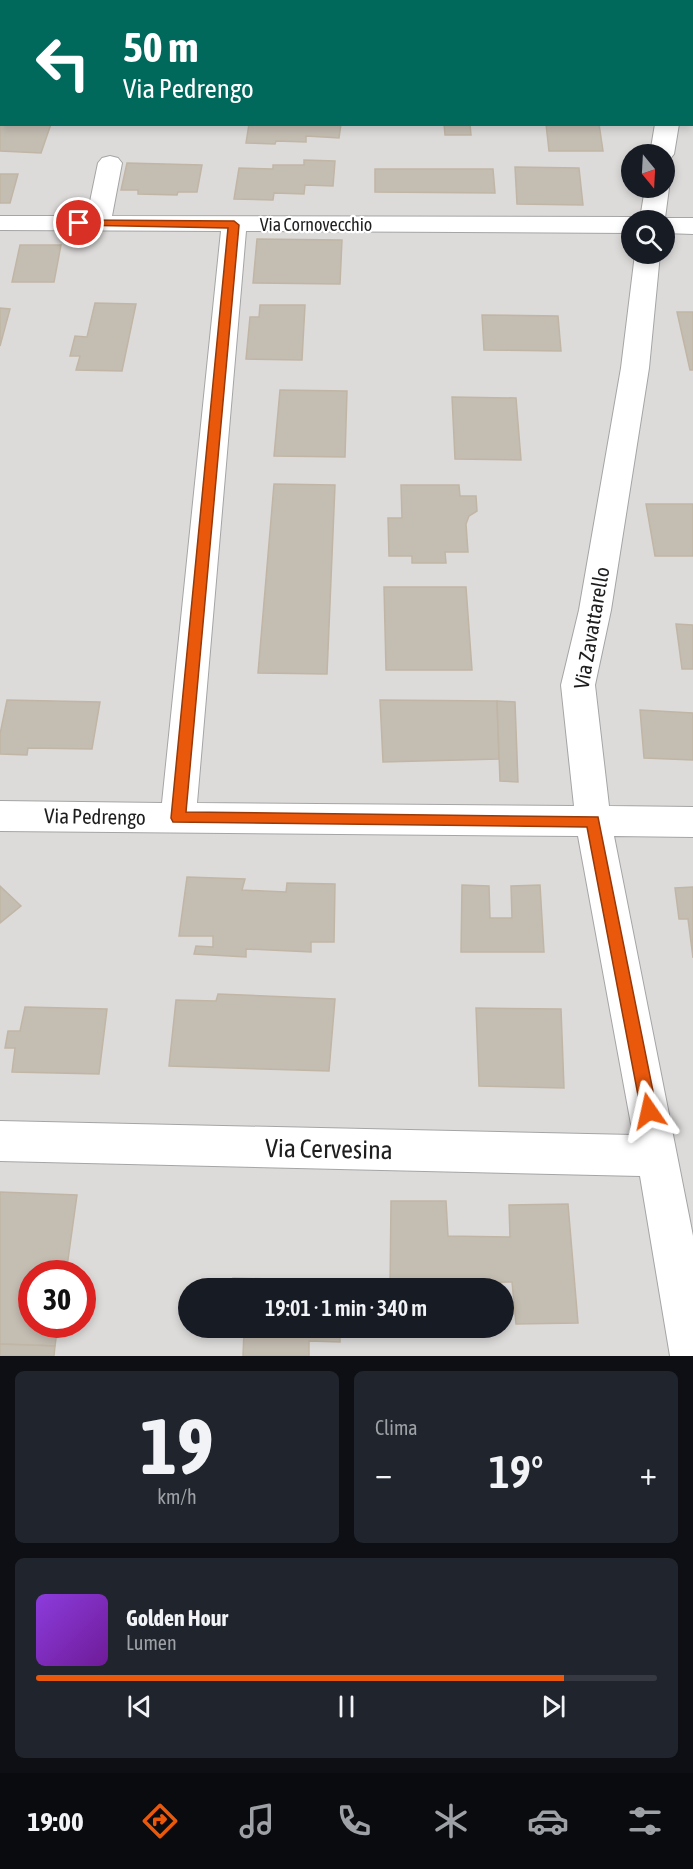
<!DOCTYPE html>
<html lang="it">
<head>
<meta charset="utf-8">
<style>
  body { margin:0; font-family:"Asap Condensed",sans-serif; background:#20242c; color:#f1f3f6; height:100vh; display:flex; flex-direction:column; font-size:22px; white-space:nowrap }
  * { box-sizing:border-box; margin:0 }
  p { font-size:20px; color:#9ea1a6 }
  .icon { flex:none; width:33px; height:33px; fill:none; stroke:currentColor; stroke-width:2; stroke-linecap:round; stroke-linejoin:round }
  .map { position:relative; height:1356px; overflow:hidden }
  .panel { display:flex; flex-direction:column; gap:15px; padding:15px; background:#0d0f14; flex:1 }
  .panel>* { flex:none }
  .banner { position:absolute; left:0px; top:0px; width:693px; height:126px; box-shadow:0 3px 9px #0003; background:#00695c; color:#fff; overflow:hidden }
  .needle { width:39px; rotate:162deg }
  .buttons { position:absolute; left:621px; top:144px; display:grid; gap:12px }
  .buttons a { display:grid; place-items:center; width:54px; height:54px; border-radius:50%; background:#171b24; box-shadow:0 3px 9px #0003; font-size:30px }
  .speed { position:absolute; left:18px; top:1260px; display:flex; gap:12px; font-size:30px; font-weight:700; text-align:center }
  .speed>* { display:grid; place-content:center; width:78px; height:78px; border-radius:50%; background:#171b24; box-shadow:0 3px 9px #0003; line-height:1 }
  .speed .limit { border:9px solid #d22; background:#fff; color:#111 }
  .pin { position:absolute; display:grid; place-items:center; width:51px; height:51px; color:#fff; margin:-26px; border:3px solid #fff; border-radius:50%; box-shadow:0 2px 6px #0007 }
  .me { position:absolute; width:66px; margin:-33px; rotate:349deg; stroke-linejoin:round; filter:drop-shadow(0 0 4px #0008) }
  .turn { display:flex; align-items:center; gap:21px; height:126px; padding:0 24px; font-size:27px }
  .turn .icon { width:78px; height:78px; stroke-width:2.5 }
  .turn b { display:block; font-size:42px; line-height:51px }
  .big { font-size:45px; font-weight:600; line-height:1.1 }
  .panel .widget { flex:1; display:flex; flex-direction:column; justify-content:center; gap:9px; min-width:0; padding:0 21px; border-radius:9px; background:#20242c }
  .panel .dial { align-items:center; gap:0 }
  .dial b { font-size:78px; line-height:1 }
  .song { display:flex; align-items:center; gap:18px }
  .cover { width:72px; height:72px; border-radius:9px; background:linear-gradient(135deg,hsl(270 70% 55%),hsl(280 70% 35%)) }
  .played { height:6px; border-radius:3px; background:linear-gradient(90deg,#ea580c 85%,#363941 85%) }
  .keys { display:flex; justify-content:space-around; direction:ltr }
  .heat { display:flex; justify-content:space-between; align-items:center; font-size:33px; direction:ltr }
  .panel .tiles { flex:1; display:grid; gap:15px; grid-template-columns:1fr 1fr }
  .widget:last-child { grid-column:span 2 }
  .trip { position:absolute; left:178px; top:1278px; width:336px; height:60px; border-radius:30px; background:#171b24; box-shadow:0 3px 9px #0003; font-weight:600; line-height:60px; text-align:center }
  .menu { display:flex; height:96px; justify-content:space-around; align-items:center; background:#090b0e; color:#9ea1a6 }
  .menu .icon { width:42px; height:42px }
  .menu .current { color:#ea580c }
  .menu b { font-size:27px; color:#f1f3f6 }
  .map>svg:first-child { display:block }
  .residential { fill:#dcdbda; fill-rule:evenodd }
  .industrial { fill:#e9d5e1 }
  .building { fill:#c4bdb2; stroke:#c1b6a5; stroke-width:1.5 }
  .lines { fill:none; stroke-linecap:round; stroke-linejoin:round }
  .minor-casing { stroke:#a5a5a5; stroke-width:2 }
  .minor { fill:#fff; fill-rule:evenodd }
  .route { fill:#ea580c; stroke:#983908; stroke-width:1.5 }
  .labels { text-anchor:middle; stroke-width:4.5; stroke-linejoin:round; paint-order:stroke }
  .far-street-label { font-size:18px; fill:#1e1e1e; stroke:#fff }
  .street-label { font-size:21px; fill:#1e1e1e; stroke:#fff }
  .near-street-label { font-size:26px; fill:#1e1e1e; stroke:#fff }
</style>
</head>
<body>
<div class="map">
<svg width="693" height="1356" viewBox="0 0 693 1356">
  <rect width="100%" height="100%" fill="#efede3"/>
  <!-- residential -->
  <path class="residential" d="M0,0L41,1L2,2V124H692L693,35V1356H0ZM632,154H664V188H632ZM632,220H664V254H632ZM32,1274H82V1324H32ZM189,1288H504V1328H189Z"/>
  <!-- industrial -->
  <polygon class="industrial" points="41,0 693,0 693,32 692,2"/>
  <!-- building -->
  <g class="building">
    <polygon points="0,122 2,124 51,124 41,153 0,151"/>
    <polygon points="249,124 341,124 339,138 306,136 306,142 276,141 275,144 246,143"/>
    <polygon points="444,124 470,124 471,135 445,135"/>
    <polygon points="546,124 599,124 603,151 549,151"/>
    <polygon points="304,160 335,161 333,186 305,185 304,194 274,193 273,200 234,199 239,168 273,169 273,165 304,165"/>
    <polygon points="127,163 202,165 197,192 178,192 177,195 138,194 138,190 121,190"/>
    <polygon points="515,167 579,168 583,205 517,204"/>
    <polygon points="375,169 493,169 495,193 375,192"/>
    <polygon points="0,174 18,174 10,203 0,203"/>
    <polygon points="257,239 342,240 340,284 253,283"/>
    <polygon points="20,245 61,245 54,282 12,282"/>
    <polygon points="95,303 136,304 122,371 76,370 80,356 70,356 75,336 87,337"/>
    <polygon points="260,305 305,305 302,360 246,359 250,317 259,317"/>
    <polygon points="0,308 10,309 0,346"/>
    <polygon points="677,312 693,312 693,370 690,370"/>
    <polygon points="482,315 558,316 561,351 484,350"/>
    <polygon points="280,390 347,391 345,457 274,456"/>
    <polygon points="452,397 516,398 521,460 455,459"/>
    <polygon points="274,484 335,485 327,674 258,673"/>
    <polygon points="401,485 459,485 460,496 476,496 477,511 469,516 466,524 468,552 445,552 446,563 412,563 412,556 389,556 388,518 402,518"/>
    <polygon points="646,504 693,504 693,556 655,556"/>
    <polygon points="384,587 466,587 472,670 386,670"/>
    <polygon points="676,624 693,625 693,669 682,669"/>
    <polygon points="7,700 100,702 92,749 28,748 27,755 0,754 0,734"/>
    <polygon points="380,700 497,701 499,759 383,762"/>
    <polygon points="497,701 515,702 518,782 500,781"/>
    <polygon points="640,710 693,713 693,760 644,758"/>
    <polygon points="187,877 245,879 242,890 286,892 287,883 335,884 334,942 311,942 311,952 246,949 246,957 194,954 196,946 213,947 213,936 179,936"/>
    <polygon points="462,885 489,886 490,918 512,918 511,886 540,885 544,952 461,952"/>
    <polygon points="0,886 21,906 0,923"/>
    <polygon points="693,887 693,958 688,919 679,919 675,888"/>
    <polygon points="218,994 335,999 329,1071 169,1066 176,1000 216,1001"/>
    <polygon points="25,1007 107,1009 99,1074 12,1072 15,1048 5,1048 8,1031 20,1031"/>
    <polygon points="476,1008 561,1009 564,1088 479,1086"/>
    <polygon points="0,1192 77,1195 66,1274 32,1274 32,1324 58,1324 55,1346 0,1344"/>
    <polygon points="391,1201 446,1201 448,1236 510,1237 509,1205 568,1204 578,1323 516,1324 512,1282 447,1283 447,1288 390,1288"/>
    <polygon points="233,1278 342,1281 341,1288 233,1288"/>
    <polygon points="231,1328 340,1328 340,1342 309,1341 309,1356 243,1356 244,1331 231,1332"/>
    <polygon points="0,1344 55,1346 54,1356 0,1356"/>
  </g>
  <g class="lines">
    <!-- minor casing -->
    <g class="minor-casing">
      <g id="minor">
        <polygon points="655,124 679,124 674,154 670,159 664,161 664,154 650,154"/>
        <polygon points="110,156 118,158 122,163 112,216 632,217 640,219 645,188 664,188 664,183 669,188 665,218 693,218 693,234 664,233 664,220 632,220 632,233 246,231 197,803 574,806 561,685 579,610 621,368 635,254 660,254 649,368 611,610 595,685 609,806 693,807 693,837 614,836 693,1236 693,1356 670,1356 640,1176 0,1161 0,1121 633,1135 578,836 0,831 0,801 162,803 221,231 0,230 0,216 87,216 98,163 102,158"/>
      </g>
    </g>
    <!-- minor -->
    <use href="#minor" class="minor"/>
  </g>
  <!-- route -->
  <polygon class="route" points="79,220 234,221 239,225 186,812 598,817 657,1111 655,1117 649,1119 643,1117 641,1111 587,827 173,822 171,818 228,228 75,225 73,223"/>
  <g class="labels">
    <!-- far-street labels -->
    <g class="far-street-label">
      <text x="316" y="231">Via Cornovecchio</text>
    </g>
    <!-- street labels -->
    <g class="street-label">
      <text transform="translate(592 628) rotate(-80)" y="7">Via Zavattarello</text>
      <text transform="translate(95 817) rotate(1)" y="7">Via Pedrengo</text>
    </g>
    <!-- near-street labels -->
    <g class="near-street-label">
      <text transform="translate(329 1149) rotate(1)" y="9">Via Cervesina</text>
    </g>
  </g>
</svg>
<div class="buttons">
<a><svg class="needle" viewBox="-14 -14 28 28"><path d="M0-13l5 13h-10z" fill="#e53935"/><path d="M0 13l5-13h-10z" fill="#9ea1a6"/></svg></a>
<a><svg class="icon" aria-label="search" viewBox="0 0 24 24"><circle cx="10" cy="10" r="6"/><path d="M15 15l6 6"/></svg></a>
</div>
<div class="speed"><div class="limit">30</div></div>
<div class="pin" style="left:79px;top:223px;background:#d93025"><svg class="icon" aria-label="arrive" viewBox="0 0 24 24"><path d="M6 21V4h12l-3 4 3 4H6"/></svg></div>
<svg class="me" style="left:649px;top:1111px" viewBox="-20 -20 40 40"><path d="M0-17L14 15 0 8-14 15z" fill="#ea580c" stroke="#fff" stroke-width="4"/></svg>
<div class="trip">19:01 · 1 min · 340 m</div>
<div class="banner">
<div class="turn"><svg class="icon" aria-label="left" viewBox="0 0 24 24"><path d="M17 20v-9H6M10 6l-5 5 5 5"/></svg><div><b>50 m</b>Via Pedrengo</div></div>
</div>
</div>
<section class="panel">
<div class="tiles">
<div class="widget dial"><b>19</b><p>km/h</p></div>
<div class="widget"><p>Clima</p>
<div class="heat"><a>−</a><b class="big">19°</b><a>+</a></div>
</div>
<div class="widget">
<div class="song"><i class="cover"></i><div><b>Golden Hour</b><p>Lumen</p></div></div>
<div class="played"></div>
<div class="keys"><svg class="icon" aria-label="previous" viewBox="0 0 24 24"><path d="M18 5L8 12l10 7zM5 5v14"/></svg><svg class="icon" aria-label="pause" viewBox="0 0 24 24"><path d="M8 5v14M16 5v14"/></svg><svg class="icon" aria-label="next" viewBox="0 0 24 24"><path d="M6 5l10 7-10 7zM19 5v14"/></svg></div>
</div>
</div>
</section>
<nav class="menu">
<b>19:00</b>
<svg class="icon current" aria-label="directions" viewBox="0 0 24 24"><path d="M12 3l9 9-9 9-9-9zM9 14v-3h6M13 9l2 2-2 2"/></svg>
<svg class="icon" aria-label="music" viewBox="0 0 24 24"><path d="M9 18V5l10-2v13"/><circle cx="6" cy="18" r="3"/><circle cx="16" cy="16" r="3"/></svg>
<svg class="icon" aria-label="phone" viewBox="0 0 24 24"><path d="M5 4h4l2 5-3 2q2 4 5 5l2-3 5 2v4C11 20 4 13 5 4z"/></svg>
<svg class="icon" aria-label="climate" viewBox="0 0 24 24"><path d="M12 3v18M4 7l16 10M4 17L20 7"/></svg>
<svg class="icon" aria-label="car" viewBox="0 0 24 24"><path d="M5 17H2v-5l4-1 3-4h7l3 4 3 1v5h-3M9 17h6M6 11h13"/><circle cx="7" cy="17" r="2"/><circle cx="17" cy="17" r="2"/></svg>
<svg class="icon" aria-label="filters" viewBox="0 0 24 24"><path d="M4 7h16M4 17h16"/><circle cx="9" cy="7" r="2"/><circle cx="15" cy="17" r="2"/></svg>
</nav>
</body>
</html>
